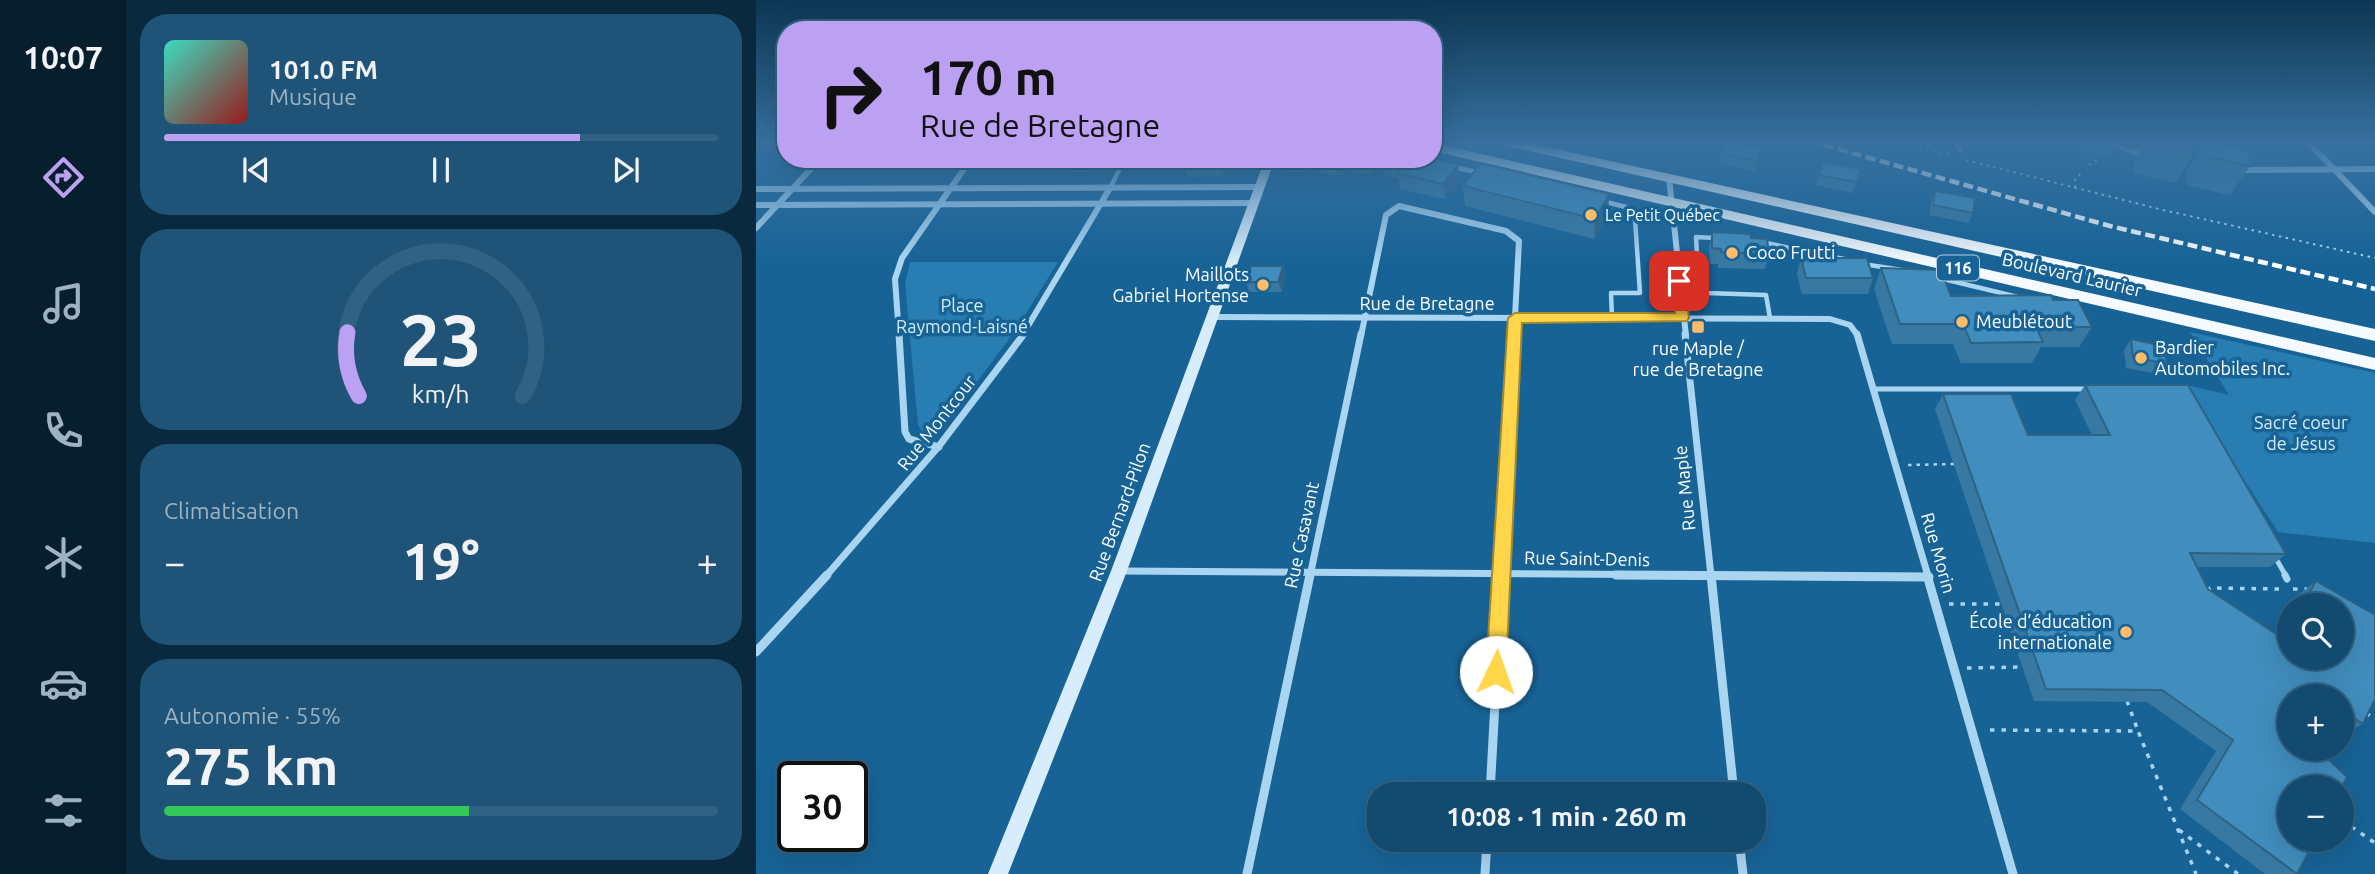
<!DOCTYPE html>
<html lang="fr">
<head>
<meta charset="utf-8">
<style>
  body { margin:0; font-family:Ubuntu,sans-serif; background:#1f5478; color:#f1f3f6; height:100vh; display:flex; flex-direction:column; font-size:26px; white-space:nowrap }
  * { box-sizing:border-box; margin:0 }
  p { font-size:23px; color:#9cb3c3 }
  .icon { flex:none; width:38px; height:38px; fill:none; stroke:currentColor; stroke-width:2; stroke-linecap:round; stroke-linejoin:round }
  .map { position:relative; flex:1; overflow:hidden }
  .drawer { display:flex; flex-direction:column; gap:14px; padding:14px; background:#0a293e; width:630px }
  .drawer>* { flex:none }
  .top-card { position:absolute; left:21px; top:21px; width:665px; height:147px; border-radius:28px; box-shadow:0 7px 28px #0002,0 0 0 2px #316283; background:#bca0f2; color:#111; overflow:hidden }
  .controls { position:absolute; left:1521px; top:593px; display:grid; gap:14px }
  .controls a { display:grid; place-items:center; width:77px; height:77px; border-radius:50%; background:#124a70; box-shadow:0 7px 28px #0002,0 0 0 2px #316283; font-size:35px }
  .speed { position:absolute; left:21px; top:761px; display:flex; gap:14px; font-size:35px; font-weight:700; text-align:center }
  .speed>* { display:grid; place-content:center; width:91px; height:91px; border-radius:50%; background:#124a70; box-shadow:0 7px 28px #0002,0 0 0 2px #316283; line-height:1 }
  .speed .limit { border:4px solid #111; border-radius:10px; background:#fff; color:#111 }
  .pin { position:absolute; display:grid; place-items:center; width:60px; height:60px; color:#fff; margin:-30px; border-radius:14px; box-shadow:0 4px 10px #0006 }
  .me { position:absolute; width:77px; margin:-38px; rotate:3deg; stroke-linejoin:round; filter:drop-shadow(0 0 5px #0008) }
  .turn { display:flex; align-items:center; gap:24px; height:147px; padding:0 28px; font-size:32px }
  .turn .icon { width:91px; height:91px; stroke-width:2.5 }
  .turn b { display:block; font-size:49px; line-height:60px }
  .big { font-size:52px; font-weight:700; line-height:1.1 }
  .drawer .card { flex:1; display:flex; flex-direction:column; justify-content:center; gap:10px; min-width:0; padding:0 24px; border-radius:28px; background:#1f5478 }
  .drawer .dial { align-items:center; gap:0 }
  .dial svg { height:182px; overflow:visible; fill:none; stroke:#316283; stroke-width:7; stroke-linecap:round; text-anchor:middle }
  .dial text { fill:#f1f3f6; stroke:none }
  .song { display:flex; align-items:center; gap:21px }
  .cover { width:84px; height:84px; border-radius:10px; background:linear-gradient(135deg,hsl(170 70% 55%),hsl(0 70% 35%)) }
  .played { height:7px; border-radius:4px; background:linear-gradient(90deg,#bca0f2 75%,#316283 75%) }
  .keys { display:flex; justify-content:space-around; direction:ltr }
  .heat { display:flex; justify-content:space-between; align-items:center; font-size:38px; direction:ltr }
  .charge { height:10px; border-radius:5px; background:linear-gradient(90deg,#34c759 55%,#316283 0) }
  .trip { position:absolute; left:611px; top:782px; width:399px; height:70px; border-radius:28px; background:#124a70; box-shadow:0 7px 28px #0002,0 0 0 2px #316283; font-weight:700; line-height:70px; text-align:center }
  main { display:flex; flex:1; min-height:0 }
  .tab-bar { display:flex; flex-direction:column; width:126px; justify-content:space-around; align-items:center; background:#071e2d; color:#9cb3c3 }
  .tab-bar .icon { width:49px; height:49px }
  .tab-bar .selected { color:#bca0f2 }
  .tab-bar b { font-size:32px; color:#f1f3f6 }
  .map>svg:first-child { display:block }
  .green { fill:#287db2 }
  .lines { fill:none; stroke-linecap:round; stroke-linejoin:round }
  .path-far2 { stroke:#aad5f1; stroke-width:2; stroke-dasharray:2.5 4.5; stroke-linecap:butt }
  .path-far1 { stroke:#aad5f1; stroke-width:2.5; stroke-dasharray:3.5 5; stroke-linecap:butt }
  .path { stroke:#aad5f1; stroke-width:3.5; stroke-dasharray:4.5 7; stroke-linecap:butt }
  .lane-far2 { stroke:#aad5f1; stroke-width:4.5 }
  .lane-far1 { stroke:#aad5f1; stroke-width:5 }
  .lane { stroke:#aad5f1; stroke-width:7 }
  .street-far2 { stroke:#aad5f1; stroke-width:6 }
  .street-far1 { stroke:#aad5f1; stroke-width:7 }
  .street { stroke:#aad5f1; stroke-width:9 }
  .secondary { fill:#d8edfb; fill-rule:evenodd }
  .primary { fill:#f4faff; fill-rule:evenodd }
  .rail { stroke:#fff; stroke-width:4.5; stroke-dasharray:10 4.5; stroke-linecap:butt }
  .wall { fill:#3879a3 }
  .shaded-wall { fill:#2e6384 }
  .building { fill:#418dbd; stroke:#2e6384; stroke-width:2 }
  .route { fill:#ffd54a; stroke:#a68a30; stroke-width:2 }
  .poi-dot { fill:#ffbc6a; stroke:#186396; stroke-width:2.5 }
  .labels { text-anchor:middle; stroke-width:7; stroke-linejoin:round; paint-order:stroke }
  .far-poi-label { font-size:16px; fill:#fff; stroke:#186396; text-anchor:start }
  .shield { fill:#186396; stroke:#bad0e0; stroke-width:2 }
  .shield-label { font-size:16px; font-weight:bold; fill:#fff }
  .poi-label { font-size:18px; fill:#fff; stroke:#186396; text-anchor:start }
  .street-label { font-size:18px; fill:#fff; stroke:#186396 }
  .park-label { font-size:18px; fill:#d1ebfb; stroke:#186396 }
</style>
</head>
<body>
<main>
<nav class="tab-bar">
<b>10:07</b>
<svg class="icon selected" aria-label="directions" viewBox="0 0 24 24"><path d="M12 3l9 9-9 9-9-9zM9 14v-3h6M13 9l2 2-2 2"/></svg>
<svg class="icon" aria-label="music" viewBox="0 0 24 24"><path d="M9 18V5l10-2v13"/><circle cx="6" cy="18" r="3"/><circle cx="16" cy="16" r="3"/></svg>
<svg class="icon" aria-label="phone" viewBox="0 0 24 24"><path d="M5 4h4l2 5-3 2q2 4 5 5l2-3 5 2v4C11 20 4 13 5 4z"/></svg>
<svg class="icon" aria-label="climate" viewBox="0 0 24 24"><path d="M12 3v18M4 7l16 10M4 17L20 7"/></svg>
<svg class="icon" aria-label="car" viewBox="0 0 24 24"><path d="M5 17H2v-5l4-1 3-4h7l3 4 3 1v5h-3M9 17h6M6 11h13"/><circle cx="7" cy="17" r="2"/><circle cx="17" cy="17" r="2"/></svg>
<svg class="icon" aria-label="filters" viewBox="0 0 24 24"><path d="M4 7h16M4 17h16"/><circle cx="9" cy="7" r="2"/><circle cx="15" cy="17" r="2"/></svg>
</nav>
<section class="drawer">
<div class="card">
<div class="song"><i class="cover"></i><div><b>101.0 FM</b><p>Musique</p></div></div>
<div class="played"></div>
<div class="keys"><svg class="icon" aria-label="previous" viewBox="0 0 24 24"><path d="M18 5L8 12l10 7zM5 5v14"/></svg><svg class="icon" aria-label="pause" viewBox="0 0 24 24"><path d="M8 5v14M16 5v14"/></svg><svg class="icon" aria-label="next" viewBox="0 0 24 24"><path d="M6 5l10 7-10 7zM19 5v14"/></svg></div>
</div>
<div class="card dial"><svg viewBox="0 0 100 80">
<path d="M14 69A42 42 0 1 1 86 69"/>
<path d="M14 69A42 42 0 0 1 9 41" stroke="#bca0f2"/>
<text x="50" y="56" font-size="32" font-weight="700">23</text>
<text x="50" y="72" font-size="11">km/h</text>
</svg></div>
<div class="card"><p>Climatisation</p>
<div class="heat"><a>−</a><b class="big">19°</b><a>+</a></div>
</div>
<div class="card"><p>Autonomie · 55%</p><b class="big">275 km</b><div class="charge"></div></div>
</section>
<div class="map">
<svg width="1619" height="874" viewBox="0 0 1619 874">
  <rect width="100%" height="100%" fill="#186396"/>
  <!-- green -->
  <g class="green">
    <polygon points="154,262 302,262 257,334 189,424 177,431 166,431 162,425 149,284"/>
    <polygon points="1434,332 1619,373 1619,543 1522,532 1426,384 1473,395"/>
  </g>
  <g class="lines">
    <!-- path-far2 -->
    <g class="path-far2">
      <polyline points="1143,141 1194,155"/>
      <polyline points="1210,160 1403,209 1619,258"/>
      <polyline points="1333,165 1337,161 1345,161"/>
      <polyline points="1319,188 1319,179 1327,171"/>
    </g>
    <!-- path-far1 -->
    <polyline class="path-far1" points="1152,465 1198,464"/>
    <!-- path -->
    <g class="path">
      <polyline points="1537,589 1551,589"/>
      <polyline points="1452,592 1454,588 1523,589"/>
      <polyline points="1193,604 1245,604"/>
      <polyline points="1211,668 1267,667"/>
      <polyline points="1371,701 1382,731"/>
      <polyline points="1610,713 1619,719"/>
      <polyline points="1234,730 1382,731 1440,874"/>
      <polyline points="1586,820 1619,843"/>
      <polyline points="1423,830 1482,874"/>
    </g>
    <!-- lane-far2 -->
    <g class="lane-far2">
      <polyline points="1359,141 1367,149 1389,155"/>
      <polyline points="697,167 725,173"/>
      <polyline points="354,188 369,159"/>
      <polyline points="846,201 870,207 879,219 884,293 855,293 856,318"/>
      <polyline points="959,238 940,237 942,275 950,293 1010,295 1014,318"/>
      <polyline points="1005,242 1088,259"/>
      <polyline points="1107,264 1146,270"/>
      <polyline points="1183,278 1262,297"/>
    </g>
    <!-- lane-far1 -->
    <g class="lane-far1">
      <polyline points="1118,389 1333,389"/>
      <polyline points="1519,557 1530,576"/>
    </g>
    <!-- lane -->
    <polyline class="lane" points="1529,575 1531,579"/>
    <!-- street-far2 -->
    <g class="street-far2">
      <polyline points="1200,141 1204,149"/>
      <polyline points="1551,141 1619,212"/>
      <polyline points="1483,170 1619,169"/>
      <polyline points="913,178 930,336"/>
      <polyline points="0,189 504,187"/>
      <polyline points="0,205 498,203"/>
      <polyline points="0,228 64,159"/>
      <polyline points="457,317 1074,319 1094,325 1102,336"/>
      <polyline points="143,336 139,279 146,258 215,159"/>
      <polyline points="266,336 354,188"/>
      <polyline points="605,336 630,215 643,206 750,231 763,241 758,336"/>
    </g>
    <!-- street-far1 -->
    <g class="street-far1">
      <polyline points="143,334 149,432 153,439 183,447"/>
      <polyline points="929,334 955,576"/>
      <polyline points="1101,334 1172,576"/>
      <polyline points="364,571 1096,576"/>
      <polyline points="70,576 183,446 268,334"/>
      <polyline points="554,576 605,334"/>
      <polyline points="745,576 758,334"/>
    </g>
    <!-- street -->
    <g class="street">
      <polyline points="860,575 1173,577"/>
      <polyline points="955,575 978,794"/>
      <polyline points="1171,575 1257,874"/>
      <polyline points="0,652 71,575"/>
      <polyline points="734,794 746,575"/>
      <polyline points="983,840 987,874"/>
      <polyline points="491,874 554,575"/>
      <polyline points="729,874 731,840"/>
    </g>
    <!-- secondary -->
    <polygon class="secondary" points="509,159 519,159 371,571 252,874 232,874 355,571"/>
    <!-- primary -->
    <g class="primary">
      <polygon points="741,141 763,141 1619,329 1619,341 747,145"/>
      <polygon points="677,143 1619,358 1619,370 677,151"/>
    </g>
    <!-- rail -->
    <polyline class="rail" points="1054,141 1354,226 1619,289"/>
  </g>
  <!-- wall -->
  <g class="wall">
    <polygon points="1322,141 1363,141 1355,154 1329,153"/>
    <polygon points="1385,141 1438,141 1438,153 1419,183 1377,173 1379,159 1386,146 1384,146"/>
    <polygon points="1449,141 1494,166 1474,195 1430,185 1431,171"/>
    <polygon points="1006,148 1004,158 999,171 964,164 965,154"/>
    <polygon points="310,159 341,159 334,172 314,172 309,161"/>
    <polygon points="525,159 591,159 592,161 587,175 571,175 554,169 553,162 550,172 528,172 525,161"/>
    <polygon points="625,160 704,180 689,199 644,189 642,179 628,175"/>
    <polygon points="595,161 623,161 614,175 597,172"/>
    <polygon points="1067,162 1104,169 1097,193 1060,185"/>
    <polygon points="471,165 467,176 432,177 428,166"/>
    <polygon points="707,186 853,194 852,215 838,239 709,206"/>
    <polygon points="1179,191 1217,213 1213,223 1173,215 1175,201"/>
    <polygon points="956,232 995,238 1013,254 1009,269 962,268 962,264 954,264 953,248"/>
    <polygon points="1045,258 1117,278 1112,294 1046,294 1041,274"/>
    <polygon points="527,266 530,277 526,292 493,292 490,282"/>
    <polygon points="1125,268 1195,296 1297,300 1336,327 1323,347 1285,347 1276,363 1205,363 1197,344 1136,344 1118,289"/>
    <polygon points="1375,339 1411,364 1403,374 1370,368 1368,350"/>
    <polygon points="1329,385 1432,385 1530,554 1514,567 1441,567 1452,589 1521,634 1533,612 1533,658 1586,658 1586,606 1536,606 1542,595 1560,581 1619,615 1619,699 1607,724 1586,735 1586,696 1533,696 1533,749 1573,749 1569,756 1591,777 1585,788 1533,788 1533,840 1559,840 1541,874 1509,874 1424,809 1460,751 1391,702 1278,701 1179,409 1187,394 1255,394 1272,435 1336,435 1319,400"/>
  </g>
  <!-- shaded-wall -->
  <g class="shaded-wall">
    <polygon points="1006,148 1004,158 999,171 1001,161"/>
    <polygon points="330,159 341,159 334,172 329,161"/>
    <polygon points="466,159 469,159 471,165 467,176 463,166"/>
    <polygon points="548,159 552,159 553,162 550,172 547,161"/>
    <polygon points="587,159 591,159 592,161 587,175 585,164"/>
    <polygon points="615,159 623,159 623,161 614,175 612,164"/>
    <polygon points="702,164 704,180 689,199 687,184"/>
    <polygon points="853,194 852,215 838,239 839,219"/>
    <polygon points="527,266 530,277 526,292 522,282"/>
  </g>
  <!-- building -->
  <g class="building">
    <polygon points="971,141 1006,148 1001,161 965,154"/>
    <polygon points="1394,141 1438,141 1438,153 1394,144"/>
    <polygon points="1449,141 1493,151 1494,166 1449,156"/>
    <polygon points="310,159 330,159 329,161 309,161"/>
    <polygon points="431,159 466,159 463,166 428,166"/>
    <polygon points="525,159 548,159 547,161 525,161"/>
    <polygon points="552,159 587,159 585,164 569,164"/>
    <polygon points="596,159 615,159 612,164 595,161"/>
    <polygon points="625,159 677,159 702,164 687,184 641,173 648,165"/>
    <polygon points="1067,162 1104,169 1101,182 1063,175"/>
    <polygon points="725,163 853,194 839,219 707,186"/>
    <polygon points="1179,191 1219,198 1217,213 1177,205"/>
    <polygon points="956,232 994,234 995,238 1011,239 1013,254 965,252 965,249 956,248"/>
    <polygon points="1045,258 1111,258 1117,278 1050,278"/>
    <polygon points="495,266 527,266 522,282 490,282"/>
    <polygon points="1125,268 1185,270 1195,296 1295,295 1297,300 1322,300 1336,327 1280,327 1287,342 1215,343 1207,324 1144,324"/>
    <polygon points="1375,339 1407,346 1411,364 1377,357"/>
    <polygon points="1329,385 1432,385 1530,554 1434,553 1452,589 1528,639 1533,630 1533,658 1586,658 1586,606 1546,606 1560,581 1619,615 1619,699 1607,724 1593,715 1586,728 1586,696 1533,696 1533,749 1573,749 1569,756 1591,777 1585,788 1533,788 1533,840 1559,840 1541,874 1441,800 1477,740 1406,690 1290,689 1187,394 1255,394 1272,435 1354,435"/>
  </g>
  <!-- sky -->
  <linearGradient id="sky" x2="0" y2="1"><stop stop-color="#0d3652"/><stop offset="0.54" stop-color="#3771a0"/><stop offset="1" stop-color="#3771a0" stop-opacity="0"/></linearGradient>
  <rect width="1619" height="263" fill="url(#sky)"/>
  <!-- route -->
  <polygon class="route" points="923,276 929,281 933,318 931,321 766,323 750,672 747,678 740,681 733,678 730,672 752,318 759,313 919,313 916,281"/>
  <!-- markers -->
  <g class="poi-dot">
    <circle cx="835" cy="215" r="7"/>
    <circle cx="976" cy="253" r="7"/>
    <circle cx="507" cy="285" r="7"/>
    <circle cx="1206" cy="322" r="7"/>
    <rect x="935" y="320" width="14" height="14" rx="3.5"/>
    <circle cx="1385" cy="358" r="7"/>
    <circle cx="1370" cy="632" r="7"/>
  </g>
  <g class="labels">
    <!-- far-poi labels -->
    <g class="far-poi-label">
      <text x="849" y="221">Le Petit Québec</text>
    </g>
    <!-- shield labels -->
    <rect class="shield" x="1181" y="255.5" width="42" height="25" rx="5"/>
    <g class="shield-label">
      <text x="1202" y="274">116</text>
    </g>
    <!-- poi labels -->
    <g class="poi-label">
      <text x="990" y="259">Coco Frutti</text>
      <text x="493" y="281" text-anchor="end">Maillots<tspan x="493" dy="21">Gabriel Hortense</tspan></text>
      <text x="1220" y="328">Meublétout</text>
      <text x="1399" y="354">Bardier<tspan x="1399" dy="21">Automobiles Inc.</tspan></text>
      <text x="942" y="355" text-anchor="middle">rue Maple /<tspan x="942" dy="21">rue de Bretagne</tspan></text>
      <text x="1356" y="628" text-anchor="end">École d’éducation<tspan x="1356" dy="21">internationale</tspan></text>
    </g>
    <!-- street labels -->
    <g class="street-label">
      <text transform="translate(1316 275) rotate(13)" y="6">Boulevard Laurier</text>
      <text x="671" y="310">Rue de Bretagne</text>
      <text transform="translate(181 423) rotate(-52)" y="6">Rue Montcour</text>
      <text transform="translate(929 488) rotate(-96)" y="6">Rue Maple</text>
      <text transform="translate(364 512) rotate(-70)" y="6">Rue Bernard-Pilon</text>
      <text transform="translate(546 535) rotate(-78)" y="6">Rue Casavant</text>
      <text transform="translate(1182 553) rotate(74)" y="6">Rue Morin</text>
      <text transform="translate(831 559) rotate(1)" y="6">Rue Saint-Denis</text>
    </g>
    <!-- park labels -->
    <g class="park-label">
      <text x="206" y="312">Place<tspan x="206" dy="21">Raymond-Laisné</tspan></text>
      <text x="1545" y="429">Sacré coeur<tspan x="1545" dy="21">de Jésus</tspan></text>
    </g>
  </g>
</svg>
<div class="controls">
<a><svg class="icon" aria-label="search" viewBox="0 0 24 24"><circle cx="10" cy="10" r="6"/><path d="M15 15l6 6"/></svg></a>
<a>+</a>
<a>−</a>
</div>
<div class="speed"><div class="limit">30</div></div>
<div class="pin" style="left:923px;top:281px;background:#d93025"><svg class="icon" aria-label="arrive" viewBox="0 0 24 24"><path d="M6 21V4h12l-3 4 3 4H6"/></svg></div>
<svg class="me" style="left:740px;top:672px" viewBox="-20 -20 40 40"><circle r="19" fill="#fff"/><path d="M0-13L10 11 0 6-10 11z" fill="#ffd54a"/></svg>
<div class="trip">10:08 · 1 min · 260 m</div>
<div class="top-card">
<div class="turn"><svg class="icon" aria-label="right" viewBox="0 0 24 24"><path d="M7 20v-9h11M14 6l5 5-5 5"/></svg><div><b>170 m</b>Rue de Bretagne</div></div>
</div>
</div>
</main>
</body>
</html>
